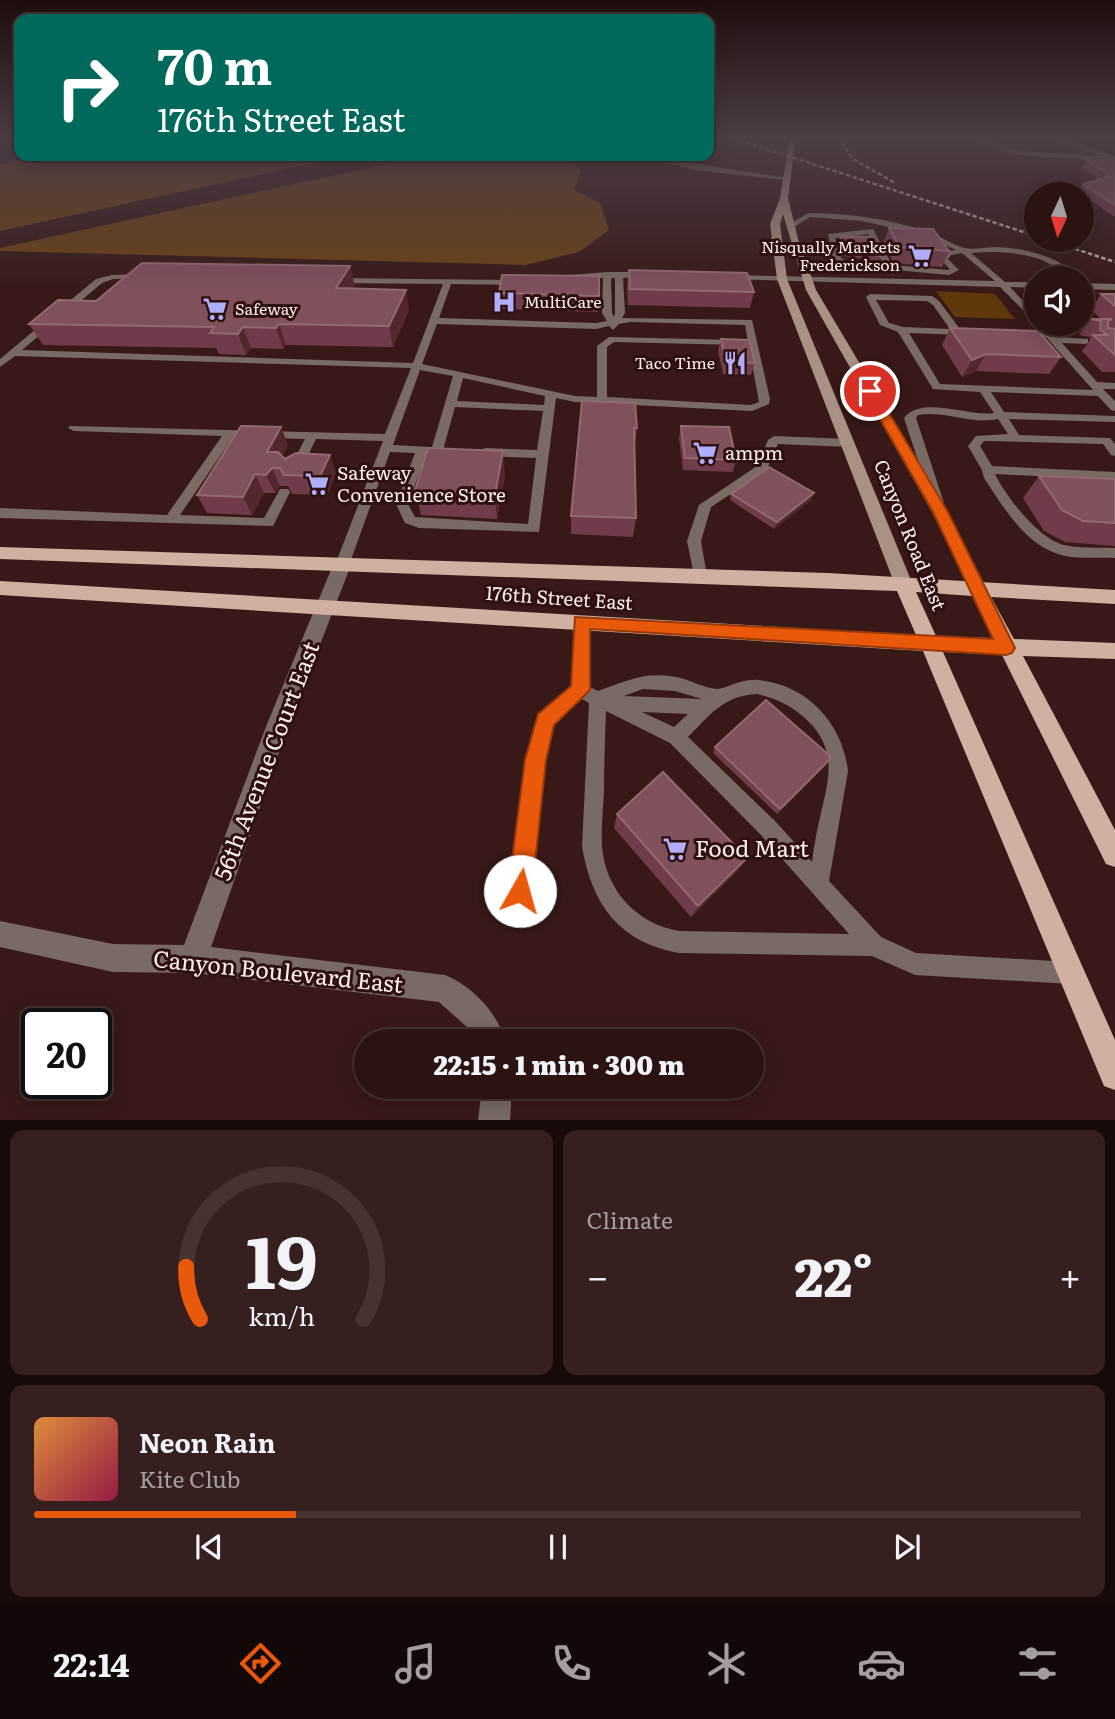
<!DOCTYPE html>
<html lang="en">
<head>
<meta charset="utf-8">
<style>
  body { margin:0; font-family:Literata,serif; background:#36201f; color:#f1f3f6; height:100vh; display:flex; flex-direction:column; font-size:26px; white-space:nowrap }
  * { box-sizing:border-box; margin:0 }
  p { font-size:23px; color:#a59e9f }
  .icon { flex:none; width:38px; height:38px; fill:none; stroke:currentColor; stroke-width:2; stroke-linecap:round; stroke-linejoin:round }
  .map { position:relative; height:1120px; overflow:hidden }
  .details { display:flex; flex-direction:column; gap:10px; padding:10px; background:#170a09; flex:1 }
  .details>* { flex:none }
  .hud { position:absolute; left:14px; top:14px; width:700px; height:147px; border-radius:14px; box-shadow:0 4px 18px #0003,0 0 0 2px #463231; background:#00695c; color:#fff; overflow:hidden }
  .needle { width:46px; rotate:184deg }
  .buttons { position:absolute; left:1024px; top:182px; display:grid; gap:14px }
  .buttons a { display:grid; place-items:center; width:70px; height:70px; border-radius:50%; background:#2a1311; box-shadow:0 4px 18px #0003,0 0 0 2px #463231; font-size:35px }
  .speed { position:absolute; left:21px; top:1008px; display:flex; gap:14px; font-size:35px; font-weight:700; text-align:center }
  .speed>* { display:grid; place-content:center; width:91px; height:91px; border-radius:50%; background:#2a1311; box-shadow:0 4px 18px #0003,0 0 0 2px #463231; line-height:1 }
  .speed .limit { border:4px solid #111; border-radius:10px; background:#fff; color:#111 }
  .pin { position:absolute; display:grid; place-items:center; width:60px; height:60px; color:#fff; margin:-30px; border:4px solid #fff; border-radius:50%; box-shadow:0 2px 7px #0007 }
  .me { position:absolute; width:77px; margin:-38px; rotate:7deg; stroke-linejoin:round; filter:drop-shadow(0 0 5px #0008) }
  .turn { display:flex; align-items:center; gap:24px; height:147px; padding:0 28px; font-size:32px }
  .turn .icon { width:91px; height:91px; stroke-width:2.5 }
  .turn b { display:block; font-size:49px; line-height:60px }
  .big { font-size:52px; font-weight:800; line-height:1.1 }
  .details .tile { flex:1; display:flex; flex-direction:column; justify-content:center; gap:10px; min-width:0; padding:0 24px; border-radius:14px; background:#36201f }
  .details .dial { align-items:center; gap:0 }
  .dial svg { height:182px; overflow:visible; fill:none; stroke:#463231; stroke-width:7; stroke-linecap:round; text-anchor:middle }
  .dial text { fill:#f1f3f6; stroke:none }
  .song { display:flex; align-items:center; gap:21px }
  .cover { width:84px; height:84px; border-radius:10px; background:linear-gradient(135deg,hsl(30 70% 55%),hsl(340 70% 35%)) }
  .played { height:7px; border-radius:4px; background:linear-gradient(90deg,#ea580c 25%,#463231 25%) }
  .keys { display:flex; justify-content:space-around; direction:ltr }
  .heat { display:flex; justify-content:space-between; align-items:center; font-size:38px; direction:ltr }
  .details .tiles { flex:1; display:grid; gap:10px; grid-template-columns:1fr 1fr }
  .tile:last-child { grid-column:span 2 }
  .trip { position:absolute; left:354px; top:1029px; width:410px; height:70px; border-radius:35px; background:#2a1311; box-shadow:0 4px 18px #0003,0 0 0 2px #463231; font-weight:800; line-height:70px; text-align:center }
  .tabs { display:flex; height:112px; justify-content:space-around; align-items:center; background:#110807; color:#a59e9f }
  .tabs .icon { width:49px; height:49px }
  .tabs .selected { color:#ea580c }
  .tabs b { font-size:32px; color:#f1f3f6 }
  .map>svg:first-child { display:block }
  .green { fill:#5f390c }
  .forest { fill:#6a4215 }
  .lines { fill:none; stroke-linecap:round; stroke-linejoin:round }
  .service { fill:#796a63; fill-rule:evenodd }
  .minor { fill:#796a63; fill-rule:evenodd }
  .secondary { fill:#aa9186; fill-rule:evenodd }
  .primary { fill:#d0b0a2; fill-rule:evenodd }
  .rail { stroke:#bfacaa; stroke-width:2.5; stroke-dasharray:4.5 2.5; stroke-linecap:butt }
  .wall { fill:#713c49 }
  .shaded-wall { fill:#54262e }
  .building { fill:#80505b; stroke:#936972; stroke-width:2 }
  .route { fill:#ea580c; stroke:#983908; stroke-width:2 }
  .labels { text-anchor:middle; stroke-width:6; stroke-linejoin:round; paint-order:stroke }
  .far-poi-label { font-size:16px; fill:#fdefed; stroke:#2e100e; text-anchor:end }
  .poi-label { font-size:19px; fill:#fdefed; stroke:#2e100e; text-anchor:start }
  .street-label { font-size:19px; fill:#fdefed; stroke:#2e100e }
  .near-street-label { font-size:23px; fill:#fdefed; stroke:#2e100e }
  .near-poi-label { font-size:23px; fill:#fdefed; stroke:#2e100e; text-anchor:start }
</style>
</head>
<body>
<div class="map">
<svg width="1115" height="1121" viewBox="0 0 1115 1121">
  <rect width="100%" height="100%" fill="#381917"/>
  <!-- green -->
  <polygon class="green" points="936,291 995,294 1015,319 955,317"/>
  <!-- forest -->
  <g class="forest">
    <polygon points="72,156 346,156 0,231 0,165 16,160"/>
    <path d="M423,156C463,156 551,145 581,170L574,190L600,203L609,230L579,252L525,265L0,251V248Z"/>
  </g>
  <g class="lines">
    <!-- service -->
    <g class="service">
      <polygon points="957,136 966,136 983,140 980,142"/>
      <polygon points="1042,136 1049,136 1115,156 1115,160"/>
      <path d="M809,213C848,213 888,219 926,231C937,234 956,247 965,248C974,250 987,247 997,247C1027,248 1059,257 1081,278C1067,279 1056,266 1042,260C1020,252 995,251 971,253L1005,282H1036V288L1010,287L1036,315V323L1000,287L726,279V275H729L995,281L962,253L951,255L948,259L959,270L949,275L895,270L896,273L892,275L886,269L845,265L833,259L828,234L873,229L892,265L948,270L950,269L940,259L945,251L956,250L924,235L862,221L810,217L794,227L787,225ZM868,234L883,264L847,261L841,258L835,238Z"/>
      <path d="M607,272H646L650,274L646,276L623,278L625,313L622,318L752,320L770,399L769,404L752,411L575,402L556,398L539,532L419,528L405,523L396,504L415,453L390,452L349,565L342,570L337,569L335,565L383,441L316,439L301,470L295,474L289,470L305,439L233,437L180,515L264,518L280,489H288L290,492L273,526L0,518V508L167,515L222,436L74,431L68,428L70,426L385,434L411,368L15,356L0,367V359L96,279L112,275L143,274L147,276L143,278L113,279L102,283L22,350L413,363L443,284L335,283L331,280L332,278L518,280L521,281V285L451,284L439,318L596,323L607,321L602,313L603,278L558,280L554,278L558,276ZM611,278H615V313L614,317L612,313ZM630,322L745,325L759,402L751,405L607,397V347L614,342L739,345V341L736,340L609,337L597,346V397L575,396L422,364L437,324L596,329L609,326L613,330L619,324ZM420,370L453,376L432,447L393,445ZM463,378L545,396L544,405L457,401ZM455,407L543,411L537,450L485,448L479,452L485,456L536,458L528,524L415,517L408,504L426,454H437L443,450Z"/>
      <polygon points="1082,283 1115,284 1115,290 1082,289"/>
      <path d="M870,294L932,296L939,301L960,329L970,330V334L967,335L909,333L940,384L1093,390L1046,337L1022,336L1017,333L1022,330L1040,331L1038,328L1043,325L1056,337L1088,339V343L1085,344L1062,343L1097,382L1115,383V389H1103L1115,401V411L1111,410L1098,396L991,392L1004,412L1115,416V422L1009,419L1019,435L1110,438L1115,444V456L1111,455L1103,444L988,441H984L980,446L992,466L1115,472V480L995,474C1006,497 1039,539 1064,545C1081,549 1099,547 1115,548V558C1099,557 1082,559 1065,556C1027,548 1004,508 984,478L982,470L968,446L976,436L1008,434L998,419C971,425 945,410 918,415L916,418L944,503L943,506H933L904,418C922,395 968,417 994,413L980,392L933,389L898,332L880,325L866,297ZM876,300L927,301L933,305L950,329L903,327L889,323Z"/>
      <polygon points="1082,301 1115,302 1115,308 1082,307"/>
      <polygon points="774,436 848,439 854,443 848,447 778,444 766,471 711,507 701,541 707,576 705,580 695,580 687,541 699,505 757,466 768,440"/>
      <path d="M581,616L586,618L589,622L588,686L598,691C626,681 645,671 676,677C689,679 703,688 717,689C727,689 741,678 758,680C807,684 843,724 848,771L829,881L881,937L916,953L1071,962L1079,965L1082,973L1079,981L1071,984L915,975L872,956L679,953C619,943 591,903 582,846L589,703L582,699L553,725L544,759L530,891L527,898L520,901L513,898L510,891L526,759L536,721L539,715L572,687L573,622L576,618ZM643,689L675,691L702,699L624,696ZM757,694C778,699 794,707 809,722C837,750 829,779 821,813C817,829 814,846 812,862L775,821L688,737C711,714 723,696 757,694ZM606,711L670,743L761,835L849,934L679,931C636,924 605,889 602,846C601,828 603,810 604,792C604,765 605,738 606,711ZM642,712L688,714L674,727Z"/>
    </g>
    <!-- minor -->
    <g class="minor">
      <polygon points="980,138 1019,151 1115,157 1115,161 1018,155 978,141"/>
      <polygon points="642,156 789,178 785,180 694,170"/>
      <path d="M342,558L351,565L289,724L211,947L445,975C474,987 496,1012 506,1041H476L468,1028L439,1002L193,973L113,972L0,947V921L113,944L184,945L267,724L333,565Z"/>
      <polygon points="482,1087 512,1087 510,1121 478,1121"/>
    </g>
    <!-- secondary -->
    <polygon class="secondary" points="790,136 796,136 788,198 798,239 816,290 948,512 987,589 984,594 972,594 932,512 806,290 783,214 780,224 787,279 913,585 910,590 898,590 895,585 777,279 770,224 780,198"/>
    <!-- primary -->
    <path class="primary" d="M0,547L828,573L1115,590V604L991,597L1014,639L1115,643V659L1023,656L1115,830V867L1106,864L1002,655L943,652L1115,1040V1090L1104,1086L923,651L0,595V581L916,635L897,591L0,559ZM916,592L972,596L993,638L936,636Z"/>
    <!-- rail -->
    <g class="rail">
      <polyline points="726,136 1036,236"/>
      <polyline points="838,136 853,159 895,183"/>
      <polyline points="1048,240 1115,262"/>
    </g>
  </g>
  <!-- wall -->
  <g class="wall">
    <polygon points="1086,160 1115,160 1115,216 1113,216 1079,192 1083,184 1099,179 1081,168"/>
    <polygon points="889,228 949,251 942,267 894,263 883,243"/>
    <polygon points="840,236 881,256 879,261 843,256 839,241"/>
    <polygon points="629,270 754,292 750,308 628,305 627,286"/>
    <polygon points="599,276 598,312 500,309 499,293"/>
    <polygon points="355,286 353,288 409,310 393,347 286,345 283,349 251,348 246,355 219,354 216,348 43,345 29,324 96,301"/>
    <polygon points="1101,294 1115,294 1115,372 1102,372 1082,351 1090,340 1090,337 1079,335 1090,319 1101,319 1091,310"/>
    <polygon points="950,328 1061,357 1049,374 976,371 962,377 942,345"/>
    <polygon points="721,339 755,363 751,375 723,374 718,351"/>
    <polygon points="582,401 637,428 635,446 636,518 633,537 571,534 571,516"/>
    <polygon points="681,426 736,460 733,472 683,470 679,438"/>
    <polygon points="288,445 282,456 285,459 336,473 327,495 292,494 288,486 280,486 275,493 264,493 252,515 207,513 197,495"/>
    <polygon points="505,475 497,519 421,515 415,490"/>
    <polygon points="1039,476 1115,479 1115,546 1065,542 1044,531 1023,498"/>
    <polygon points="731,494 811,500 774,529 730,500"/>
    <polygon points="715,747 826,765 777,814 713,753"/>
    <polygon points="617,814 738,870 691,917 614,828"/>
  </g>
  <!-- shaded-wall -->
  <g class="shaded-wall">
    <polygon points="350,266 355,286 342,308 336,288"/>
    <polygon points="406,290 409,310 393,347 389,326"/>
    <polygon points="279,324 286,345 283,349 276,328"/>
    <polygon points="243,327 251,348 246,355 238,334"/>
    <polygon points="986,354 976,371 962,377 972,360"/>
    <polygon points="281,427 288,445 276,468 267,452"/>
    <polygon points="503,451 505,475 497,519 495,495"/>
    <polygon points="330,455 336,473 327,495 320,476"/>
    <polygon points="272,468 280,486 275,493 266,475"/>
    <polygon points="255,474 264,493 252,515 243,497"/>
    <polygon points="814,493 811,500 774,529 777,522"/>
    <polygon points="830,759 826,765 777,814 780,809"/>
    <polygon points="747,858 738,870 691,917 698,906"/>
  </g>
  <!-- building -->
  <g class="building">
    <polygon points="1086,160 1115,160 1115,205 1083,184 1111,176"/>
    <polygon points="889,228 933,229 949,251 900,247"/>
    <polygon points="840,236 871,237 881,256 845,251"/>
    <polygon points="142,263 350,266 336,288 406,290 389,326 279,324 276,328 243,327 238,334 210,333 214,327 29,324 58,300 96,301"/>
    <polygon points="629,270 747,273 754,292 630,289"/>
    <polygon points="502,275 599,276 599,296 499,293"/>
    <polygon points="1101,294 1115,294 1115,306"/>
    <polygon points="1090,319 1112,319 1108,321 1108,328 1115,329 1115,355 1093,335 1107,335 1100,329 1101,321"/>
    <polygon points="950,328 1038,331 1061,357 986,354 972,360"/>
    <polygon points="721,339 749,340 755,363 726,362"/>
    <polygon points="582,401 635,403 637,428 634,428 636,518 571,516"/>
    <polygon points="241,426 281,427 267,452 278,452 285,459 296,453 330,455 320,476 284,475 280,468 272,468 266,475 255,474 243,497 197,495"/>
    <polygon points="681,426 729,427 736,460 685,458"/>
    <polygon points="428,448 503,451 495,495 415,490"/>
    <polygon points="769,467 814,493 777,522 731,494"/>
    <polygon points="1039,476 1115,479 1115,523 1083,521 1062,510"/>
    <polygon points="766,700 829,755 830,759 780,809 715,747"/>
    <polygon points="663,772 747,858 698,906 617,814"/>
  </g>
  <!-- sky -->
  <linearGradient id="sky" x2="0" y2="1"><stop stop-color="#1f0e0d"/><stop offset="0.47" stop-color="#4d3e47"/><stop offset="1" stop-color="#4d3e47" stop-opacity="0"/></linearGradient>
  <rect width="1115" height="292" fill="url(#sky)"/>
  <!-- route -->
  <polygon class="route" points="865,388 876,391 948,512 1015,648 1012,653 1006,655 590,629 590,690 554,725 546,760 532,891 528,900 520,903 512,900 508,891 525,760 536,721 538,714 571,686 575,617 993,639 933,512 864,391"/>
  <!-- icons -->
  <defs>
    <g id="supermarket-bare" transform="scale(1.89)"><path d="M-6-5.5h2.5l.6 2H6L4.5 2H-2.5L-4.4-4H-6ZM-1.5 3.2a1.3 1.3 0 1 0 .1 0ZM3 3.2a1.3 1.3 0 1 0 .1 0Z" fill="#afaefa" stroke="#2e100e" stroke-width="2.5" paint-order="stroke"/></g>
    <g id="hospital-bare" transform="scale(1.89)"><path d="M-5-5h3v3.5h4V-5h3V5h-3V1.5h-4V5h-3Z" fill="#afaefa" stroke="#2e100e" stroke-width="2.5" paint-order="stroke"/></g>
    <g id="restaurant-bare" transform="scale(1.89)"><path d="M-5-6h1v4h1v-4h1v4h1v-4h1v5L-1.5 .5V6h-2V.5L-5-1ZM5-6V6H3V1.5H1.5Q1.5-4 5-6Z" fill="#afaefa" stroke="#2e100e" stroke-width="2.5" paint-order="stroke"/></g>
  </defs>
  <g fill-rule="evenodd">
    <use href="#supermarket-bare" x="920" y="256"/>
    <use href="#hospital-bare" x="504" y="302"/>
    <use href="#supermarket-bare" x="215" y="309"/>
    <use href="#restaurant-bare" x="735" y="363"/>
    <use href="#supermarket-bare" x="705" y="453"/>
    <use href="#supermarket-bare" x="317" y="484"/>
    <use href="#supermarket-bare" x="675" y="849"/>
  </g>
  <g class="labels">
    <!-- far-poi labels -->
    <g class="far-poi-label">
      <text x="900" y="253">Nisqually Markets<tspan x="900" dy="18">Frederickson</tspan></text>
      <text x="524" y="308" text-anchor="start">MultiCare</text>
      <text x="235" y="315" text-anchor="start">Safeway</text>
      <text x="715" y="369">Taco Time</text>
    </g>
    <!-- poi labels -->
    <g class="poi-label">
      <text x="725" y="460">ampm</text>
      <text x="337" y="480">Safeway<tspan x="337" dy="22">Convenience Store</tspan></text>
    </g>
    <!-- street labels -->
    <g class="street-label">
      <text transform="translate(910 535) rotate(68)" y="7">Canyon Road East</text>
      <text transform="translate(559 598) rotate(4)" y="7">176th Street East</text>
    </g>
    <!-- near-street labels -->
    <g class="near-street-label">
      <text transform="translate(267 761) rotate(-69)" y="8">56th Avenue Court East</text>
      <text transform="translate(278 972) rotate(6)" y="8">Canyon Boulevard East</text>
    </g>
    <!-- near-poi labels -->
    <g class="near-poi-label">
      <text x="695" y="857">Food Mart</text>
    </g>
  </g>
</svg>
<div class="buttons">
<a><svg class="needle" viewBox="-14 -14 28 28"><path d="M0-13l5 13h-10z" fill="#e53935"/><path d="M0 13l5-13h-10z" fill="#a59e9f"/></svg></a>
<a><svg class="icon" aria-label="sound" viewBox="0 0 24 24"><path d="M4 9h4l5-4v14l-5-4H4zM17 9q2 3 0 6"/></svg></a>
</div>
<div class="speed"><div class="limit">20</div></div>
<div class="pin" style="left:870px;top:391px;background:#d93025"><svg class="icon" aria-label="arrive" viewBox="0 0 24 24"><path d="M6 21V4h12l-3 4 3 4H6"/></svg></div>
<svg class="me" style="left:520px;top:891px" viewBox="-20 -20 40 40"><circle r="19" fill="#fff"/><path d="M0-13L10 11 0 6-10 11z" fill="#ea580c"/></svg>
<div class="trip">22:15 · 1 min · 300 m</div>
<div class="hud">
<div class="turn"><svg class="icon" aria-label="right" viewBox="0 0 24 24"><path d="M7 20v-9h11M14 6l5 5-5 5"/></svg><div><b>70 m</b>176th Street East</div></div>
</div>
</div>
<section class="details">
<div class="tiles">
<div class="tile dial"><svg viewBox="0 0 100 80">
<path d="M14 69A42 42 0 1 1 86 69"/>
<path d="M14 69A42 42 0 0 1 8 46" stroke="#ea580c"/>
<text x="50" y="56" font-size="32" font-weight="700">19</text>
<text x="50" y="72" font-size="11">km/h</text>
</svg></div>
<div class="tile"><p>Climate</p>
<div class="heat"><a>−</a><b class="big">22°</b><a>+</a></div>
</div>
<div class="tile">
<div class="song"><i class="cover"></i><div><b>Neon Rain</b><p>Kite Club</p></div></div>
<div class="played"></div>
<div class="keys"><svg class="icon" aria-label="previous" viewBox="0 0 24 24"><path d="M18 5L8 12l10 7zM5 5v14"/></svg><svg class="icon" aria-label="pause" viewBox="0 0 24 24"><path d="M8 5v14M16 5v14"/></svg><svg class="icon" aria-label="next" viewBox="0 0 24 24"><path d="M6 5l10 7-10 7zM19 5v14"/></svg></div>
</div>
</div>
</section>
<nav class="tabs">
<b>22:14</b>
<svg class="icon selected" aria-label="directions" viewBox="0 0 24 24"><path d="M12 3l9 9-9 9-9-9zM9 14v-3h6M13 9l2 2-2 2"/></svg>
<svg class="icon" aria-label="music" viewBox="0 0 24 24"><path d="M9 18V5l10-2v13"/><circle cx="6" cy="18" r="3"/><circle cx="16" cy="16" r="3"/></svg>
<svg class="icon" aria-label="phone" viewBox="0 0 24 24"><path d="M5 4h4l2 5-3 2q2 4 5 5l2-3 5 2v4C11 20 4 13 5 4z"/></svg>
<svg class="icon" aria-label="climate" viewBox="0 0 24 24"><path d="M12 3v18M4 7l16 10M4 17L20 7"/></svg>
<svg class="icon" aria-label="car" viewBox="0 0 24 24"><path d="M5 17H2v-5l4-1 3-4h7l3 4 3 1v5h-3M9 17h6M6 11h13"/><circle cx="7" cy="17" r="2"/><circle cx="17" cy="17" r="2"/></svg>
<svg class="icon" aria-label="filters" viewBox="0 0 24 24"><path d="M4 7h16M4 17h16"/><circle cx="9" cy="7" r="2"/><circle cx="15" cy="17" r="2"/></svg>
</nav>
</body>
</html>
